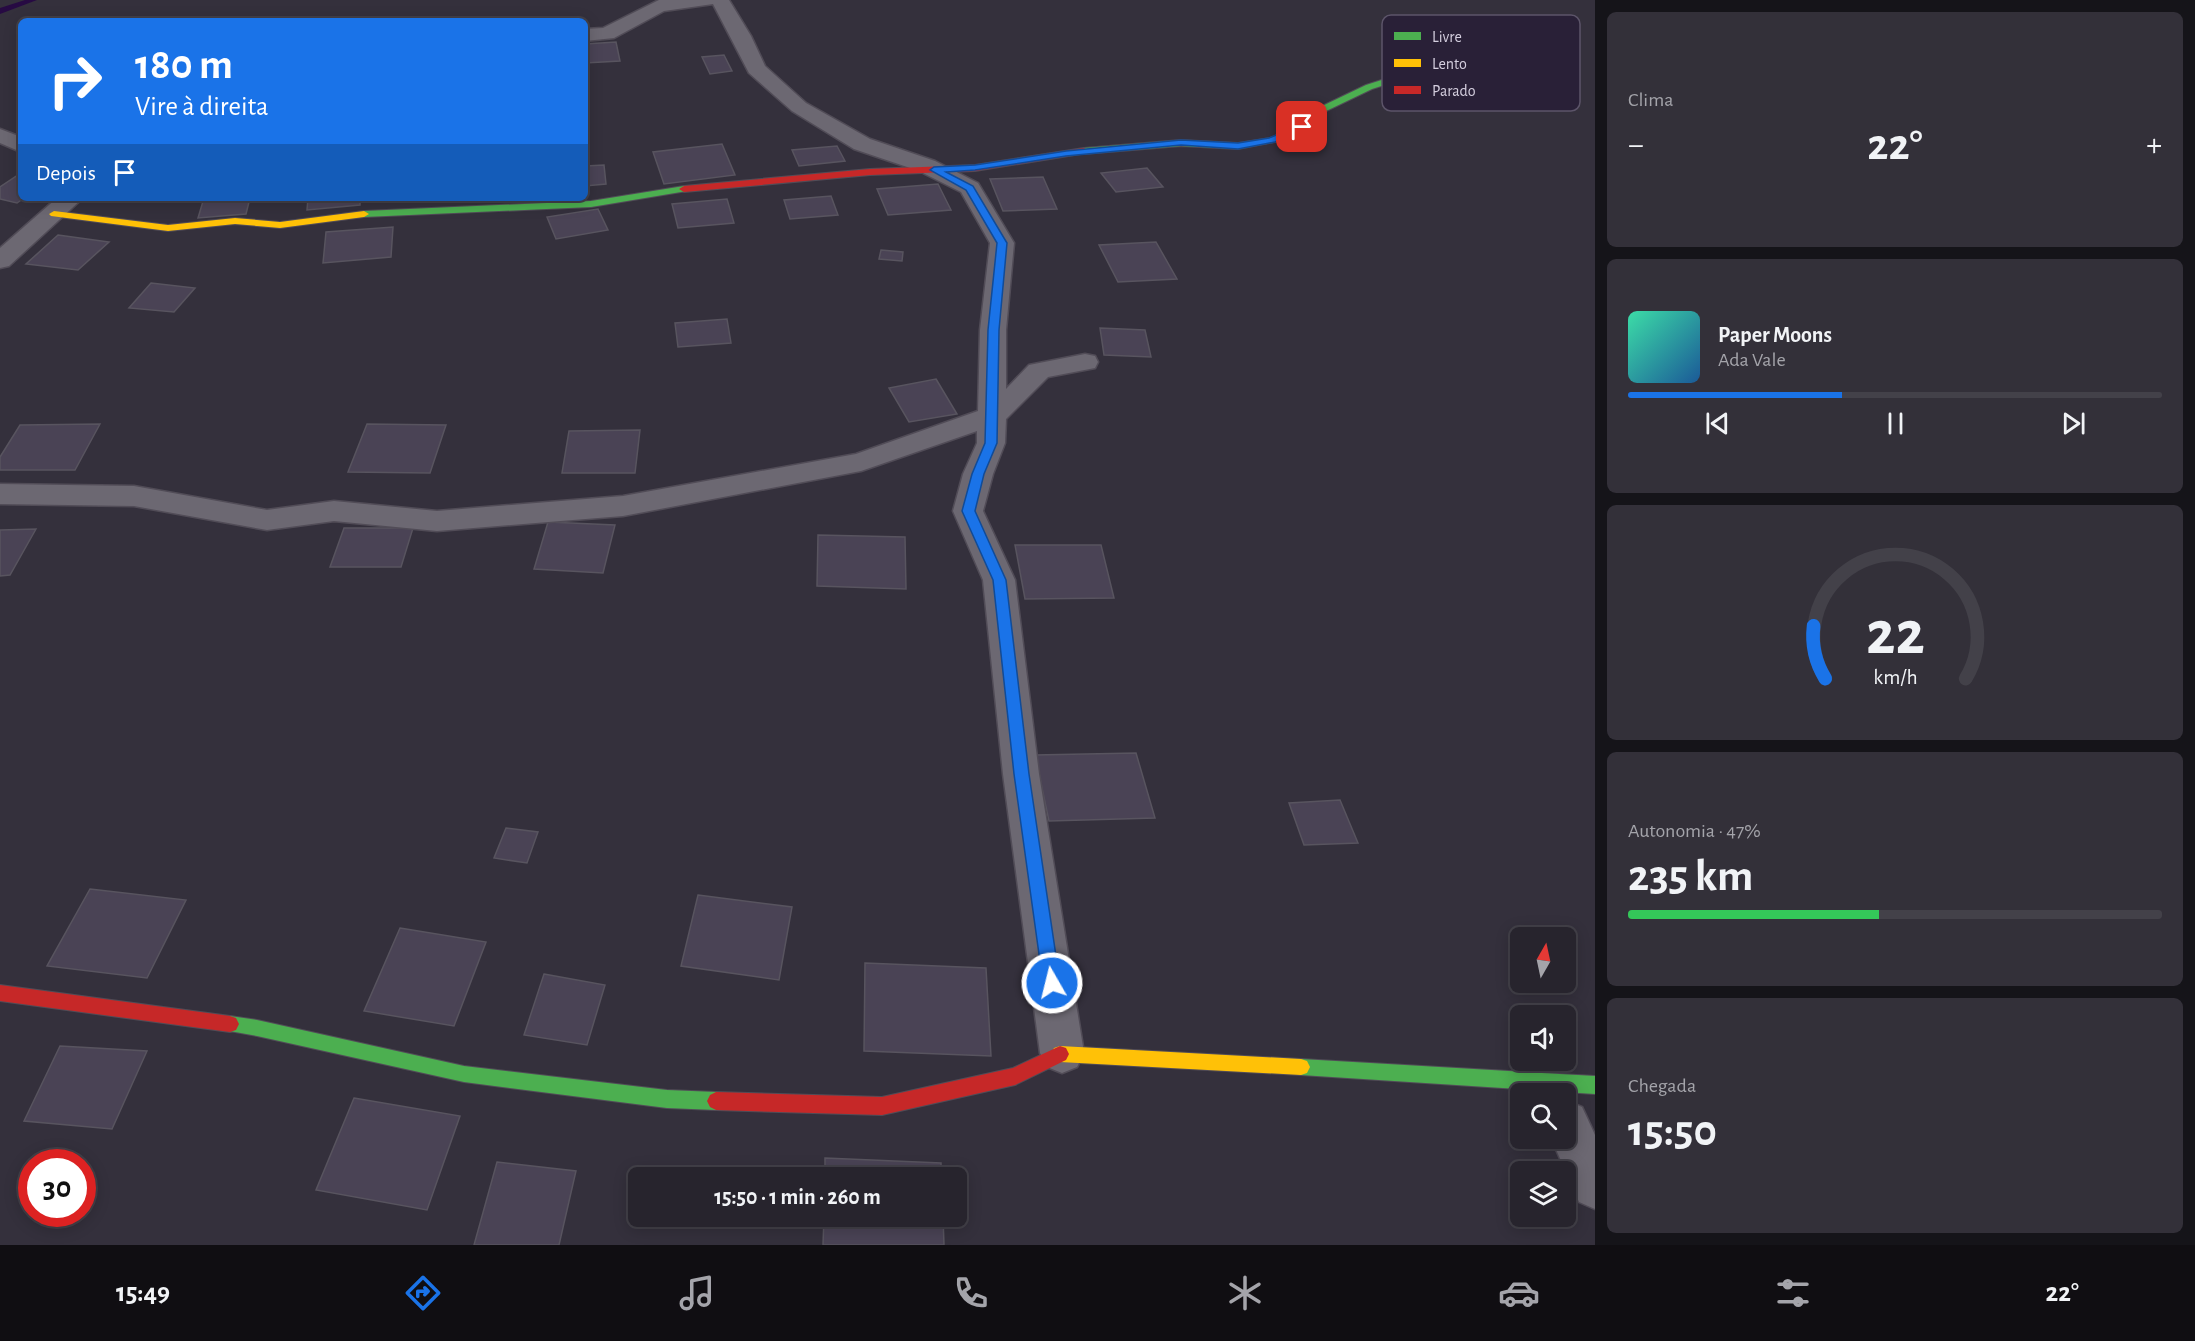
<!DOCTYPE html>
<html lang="pt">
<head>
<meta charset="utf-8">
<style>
  body { margin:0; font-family:"Alegreya Sans",sans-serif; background:#333039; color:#f1f3f6; height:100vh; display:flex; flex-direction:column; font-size:22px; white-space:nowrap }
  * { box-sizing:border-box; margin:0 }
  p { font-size:20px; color:#a4a4aa }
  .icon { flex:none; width:33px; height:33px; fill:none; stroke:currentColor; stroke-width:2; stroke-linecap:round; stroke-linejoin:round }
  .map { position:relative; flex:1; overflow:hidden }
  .sheet { display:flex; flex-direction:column; gap:12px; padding:12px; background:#151419; width:600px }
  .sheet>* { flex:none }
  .hud { position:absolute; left:18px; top:18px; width:570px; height:183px; border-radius:9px; box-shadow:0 3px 15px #0003,0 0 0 2px #434149; background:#1a73e8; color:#fff; overflow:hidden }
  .needle { width:39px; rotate:9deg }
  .controls { position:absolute; left:1510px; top:927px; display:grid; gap:12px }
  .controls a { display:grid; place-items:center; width:66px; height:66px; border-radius:9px; background:#27242d; box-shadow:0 3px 15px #0003,0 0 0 2px #434149; font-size:30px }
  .speed { position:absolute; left:18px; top:1149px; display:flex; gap:12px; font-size:30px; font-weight:700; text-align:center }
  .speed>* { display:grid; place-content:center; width:78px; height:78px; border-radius:50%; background:#27242d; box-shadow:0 3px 15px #0003,0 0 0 2px #434149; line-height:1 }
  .speed .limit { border:9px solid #d22; background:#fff; color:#111 }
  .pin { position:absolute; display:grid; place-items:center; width:51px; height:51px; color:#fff; margin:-26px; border-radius:12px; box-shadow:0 3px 9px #0006 }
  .me { position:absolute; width:66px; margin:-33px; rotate:352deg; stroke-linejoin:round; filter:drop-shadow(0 0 4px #0008) }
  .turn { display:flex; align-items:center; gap:21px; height:126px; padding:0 18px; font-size:27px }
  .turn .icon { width:78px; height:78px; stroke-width:2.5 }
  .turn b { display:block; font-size:42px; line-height:51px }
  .then { display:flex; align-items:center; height:57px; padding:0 18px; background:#0003; gap:12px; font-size:22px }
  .big { font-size:45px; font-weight:700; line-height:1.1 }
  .sheet .card { flex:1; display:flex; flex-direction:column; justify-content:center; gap:9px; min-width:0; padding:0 21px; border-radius:9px; background:#333039 }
  .sheet .dial { align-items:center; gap:0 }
  .dial svg { height:156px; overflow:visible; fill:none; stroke:#434149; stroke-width:7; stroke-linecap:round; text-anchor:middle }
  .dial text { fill:#f1f3f6; stroke:none }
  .song { display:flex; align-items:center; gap:18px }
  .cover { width:72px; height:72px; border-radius:9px; background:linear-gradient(135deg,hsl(160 70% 55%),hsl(210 70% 35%)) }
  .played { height:6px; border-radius:3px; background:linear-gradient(90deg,#1a73e8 40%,#434149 40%) }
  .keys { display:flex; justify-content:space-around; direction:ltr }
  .heat { display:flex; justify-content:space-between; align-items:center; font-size:33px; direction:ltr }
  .charge { height:9px; border-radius:4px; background:linear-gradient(90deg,#34c759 47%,#434149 0) }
  .trip { position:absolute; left:628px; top:1167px; width:339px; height:60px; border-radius:9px; background:#27242d; box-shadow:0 3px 15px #0003,0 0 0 2px #434149; font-weight:700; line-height:60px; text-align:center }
  .tab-bar { display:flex; height:96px; justify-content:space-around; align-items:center; background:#100e12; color:#a4a4aa }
  .tab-bar .icon { width:42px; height:42px }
  .tab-bar .current { color:#1a73e8 }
  .tab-bar b { font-size:27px; color:#f1f3f6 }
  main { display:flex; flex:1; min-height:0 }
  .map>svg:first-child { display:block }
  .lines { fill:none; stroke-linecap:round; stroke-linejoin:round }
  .stream { fill:#270a43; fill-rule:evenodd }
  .building { fill:#4a4355; stroke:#58545f; stroke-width:1.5 }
  .street-casing { stroke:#514c57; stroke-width:3 }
  .fast-casing { stroke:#514c57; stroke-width:2 }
  .slow-casing { stroke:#514c57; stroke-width:2 }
  .jam-casing { stroke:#514c57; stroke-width:2 }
  .street { fill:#6c6872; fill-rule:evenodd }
  .fast { fill:#4caf50; fill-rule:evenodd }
  .slow { fill:#ffc107; fill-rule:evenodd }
  .jam { fill:#c62828; fill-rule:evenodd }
  .route { fill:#1a73e8; stroke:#114b97; stroke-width:1.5 }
  .key { fill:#292037; stroke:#5c5469; stroke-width:1.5 }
  .key-label { font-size:16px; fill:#d4cede }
</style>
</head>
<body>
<main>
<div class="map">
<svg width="1595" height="1245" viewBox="0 0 1595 1245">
  <rect width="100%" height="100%" fill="#34303c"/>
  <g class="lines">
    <!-- stream -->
    <polygon class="stream" points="25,0 37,0 0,14 0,8"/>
  </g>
  <!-- building -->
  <g class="building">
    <polygon points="616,42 620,61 585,63 585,44"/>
    <polygon points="724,55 732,71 710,74 702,57"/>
    <polygon points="722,144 735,175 664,184 653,152"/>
    <polygon points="837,146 845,161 799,166 792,150"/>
    <polygon points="604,165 606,184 585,186 585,166"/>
    <polygon points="1147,168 1163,187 1116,192 1101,173"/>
    <polygon points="21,173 21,198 24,198 17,203 0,199 0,187"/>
    <polygon points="1043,177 1057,209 1003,211 990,179"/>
    <polygon points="938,184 951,210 888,215 877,189"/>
    <polygon points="831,196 838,215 790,219 784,200"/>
    <polygon points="204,198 250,198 246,214 198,218"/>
    <polygon points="308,198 360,198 360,205 307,210"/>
    <polygon points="727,199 734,223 678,228 672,204"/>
    <polygon points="598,209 608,230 556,239 547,217"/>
    <polygon points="393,227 391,257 323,263 326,232"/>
    <polygon points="58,235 109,242 78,270 26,264"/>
    <polygon points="1156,242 1177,279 1118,282 1099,245"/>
    <polygon points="881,250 903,252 902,261 879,259"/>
    <polygon points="151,283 195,288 174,312 129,308"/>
    <polygon points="727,319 731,343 678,347 675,323"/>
    <polygon points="1100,328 1145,330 1151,357 1104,355"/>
    <polygon points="936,379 957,414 909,422 889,388"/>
    <polygon points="100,424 75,470 0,470 0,457 20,425"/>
    <polygon points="367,424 446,425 430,473 348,472"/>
    <polygon points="640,430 635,473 562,473 569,431"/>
    <polygon points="548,522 615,525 603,573 534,569"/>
    <polygon points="344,528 413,528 401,567 330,567"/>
    <polygon points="36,529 10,575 0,576 0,530"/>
    <polygon points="818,535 905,537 906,589 817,586"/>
    <polygon points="1015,545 1101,545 1114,598 1025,599"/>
    <polygon points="1136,753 1155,818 1049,821 1035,755"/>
    <polygon points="1340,800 1358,843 1304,845 1289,803"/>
    <polygon points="506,828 538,832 527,863 494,858"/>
    <polygon points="90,889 186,900 147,978 47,966"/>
    <polygon points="698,895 792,907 779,980 681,966"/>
    <polygon points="400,928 486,942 454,1026 364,1011"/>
    <polygon points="865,963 986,968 991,1056 864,1051"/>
    <polygon points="544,974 605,985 587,1045 524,1035"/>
    <polygon points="60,1046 147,1051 112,1129 24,1121"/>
    <polygon points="354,1098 460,1116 427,1210 316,1190"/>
    <polygon points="825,1158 941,1163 941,1178 825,1178"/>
    <polygon points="497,1162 576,1171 559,1245 474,1245"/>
    <polygon points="824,1216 943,1216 944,1245 823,1245"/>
  </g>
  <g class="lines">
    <!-- street casing -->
    <g class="street-casing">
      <g id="street">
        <polygon points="659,0 729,0 751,36 765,66 806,103 870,139 935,161 978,183 1014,243 1006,330 1006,389 1029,365 1085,354 1095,356 1098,362 1095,368 1048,377 1006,419 1005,443 993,474 983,511 1015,580 1039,774 1084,1053 1077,1067 1062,1073 1047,1067 1040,1053 1003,774 983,580 953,511 963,474 977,443 977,431 861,471 623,516 437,531 334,521 267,530 134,506 0,504 0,484 134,486 267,510 334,501 437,511 623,496 856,454 978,411 980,330 990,243 961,192 919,171 854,149 792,111 749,73 713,4 664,11 614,38 585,41 585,29 603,28"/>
        <polygon points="0,129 21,137 21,152 0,143"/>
        <polygon points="57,198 83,198 9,266 0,268 0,248"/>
        <polygon points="1566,1100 1582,1107 1595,1135 1595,1209 1579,1202 1551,1138 1566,1138"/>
      </g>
    </g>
    <!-- fast casing -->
    <g class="fast-casing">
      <g id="fast">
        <polygon points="1439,56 1446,58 1425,72 1372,89 1322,113 1305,129 1275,142 1238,149 1181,146 1084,154 1080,151 1084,148 1181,140 1238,143 1270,138 1299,125 1316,109 1366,85 1419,68"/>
        <polygon points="684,186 689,189 687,191 591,207 364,217 359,214 364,211 591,201"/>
        <polygon points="230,1016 257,1020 464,1066 667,1090 716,1092 722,1095 725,1101 722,1107 716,1110 667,1108 464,1082 257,1036 224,1030 221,1024 224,1018"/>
        <polygon points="1301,1059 1595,1076 1595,1094 1301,1075 1295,1073 1292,1067 1295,1061"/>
      </g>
    </g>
    <!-- slow casing -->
    <g class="slow-casing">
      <g id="slow">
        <polygon points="54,211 168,225 235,218 280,222 364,211 369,214 364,217 280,228 235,224 168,231 51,216 49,214"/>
        <polygon points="1060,1046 1301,1059 1307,1061 1310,1067 1307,1073 1301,1075 1060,1062 1054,1060 1051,1054 1054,1048"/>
      </g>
    </g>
    <!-- jam casing -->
    <g class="jam-casing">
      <g id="jam">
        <polygon points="1084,148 1088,151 1087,153 975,171 870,175 684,192 679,189 684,186 870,169 975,165"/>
        <polygon points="0,985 230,1016 236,1018 239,1024 236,1030 230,1032 0,1001"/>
        <polygon points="1060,1046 1066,1048 1069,1054 1066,1060 1015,1085 882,1115 716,1110 710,1107 707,1101 710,1095 716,1092 882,1097 1013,1068"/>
      </g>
    </g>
    <!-- street -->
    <use href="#street" class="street"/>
    <!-- fast -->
    <use href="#fast" class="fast"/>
    <!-- slow -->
    <use href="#slow" class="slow"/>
    <!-- jam -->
    <use href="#jam" class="jam"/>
  </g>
  <!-- route -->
  <polygon class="route" points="1302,124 1306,127 1305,129 1275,142 1238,149 1181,145 1066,156 975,170 946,172 973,186 1007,243 999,330 997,443 984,474 975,511 1006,580 1029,774 1060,983 1058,988 1052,991 1045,988 1043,983 1014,774 993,580 962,511 972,474 985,443 988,330 997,243 966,190 930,170 934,167 975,165 1066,151 1181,140 1238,143 1269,138"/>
  <!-- legend -->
  <rect x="1382" y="15" width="198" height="96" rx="9" class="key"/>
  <rect x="1394" y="32" width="27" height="8" fill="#4caf50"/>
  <rect x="1394" y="59" width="27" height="8" fill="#ffc107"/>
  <rect x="1394" y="86" width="27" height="8" fill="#c62828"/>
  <g class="key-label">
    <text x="1432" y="42">Livre</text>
    <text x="1432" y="69">Lento</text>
    <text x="1432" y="96">Parado</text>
  </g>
</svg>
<div class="controls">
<a><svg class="needle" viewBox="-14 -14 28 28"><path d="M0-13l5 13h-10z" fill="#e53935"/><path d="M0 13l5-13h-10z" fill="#a4a4aa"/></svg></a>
<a><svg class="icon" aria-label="sound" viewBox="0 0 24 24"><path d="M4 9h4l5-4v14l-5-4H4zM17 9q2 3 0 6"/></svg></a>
<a><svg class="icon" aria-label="search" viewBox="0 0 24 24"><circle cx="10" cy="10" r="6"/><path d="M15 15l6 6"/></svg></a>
<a><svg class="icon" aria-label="layers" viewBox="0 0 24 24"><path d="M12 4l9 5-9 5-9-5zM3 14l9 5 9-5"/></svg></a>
</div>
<div class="speed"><div class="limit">30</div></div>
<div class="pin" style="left:1302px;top:127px;background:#d93025"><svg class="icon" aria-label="arrive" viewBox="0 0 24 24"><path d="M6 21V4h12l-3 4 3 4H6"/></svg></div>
<svg class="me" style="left:1052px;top:983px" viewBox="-20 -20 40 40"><circle r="17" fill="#1a73e8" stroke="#fff" stroke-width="3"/><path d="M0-11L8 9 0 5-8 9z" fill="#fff"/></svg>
<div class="trip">15:50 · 1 min · 260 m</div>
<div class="hud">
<div class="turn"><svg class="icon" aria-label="right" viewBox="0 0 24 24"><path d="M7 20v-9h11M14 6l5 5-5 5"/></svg><div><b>180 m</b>Vire à direita</div></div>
<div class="then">Depois<svg class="icon" aria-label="arrive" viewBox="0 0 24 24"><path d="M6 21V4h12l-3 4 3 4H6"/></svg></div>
</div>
</div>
<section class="sheet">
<div class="card"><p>Clima</p>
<div class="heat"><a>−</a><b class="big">22°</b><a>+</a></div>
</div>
<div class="card">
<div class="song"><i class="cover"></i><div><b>Paper Moons</b><p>Ada Vale</p></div></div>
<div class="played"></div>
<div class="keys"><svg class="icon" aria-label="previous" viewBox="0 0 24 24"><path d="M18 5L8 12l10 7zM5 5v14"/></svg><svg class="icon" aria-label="pause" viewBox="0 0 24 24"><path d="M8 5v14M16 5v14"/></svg><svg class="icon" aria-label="next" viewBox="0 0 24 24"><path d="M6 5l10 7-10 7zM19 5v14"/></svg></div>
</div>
<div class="card dial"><svg viewBox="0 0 100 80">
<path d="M14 69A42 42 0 1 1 86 69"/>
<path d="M14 69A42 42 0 0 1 8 42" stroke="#1a73e8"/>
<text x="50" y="56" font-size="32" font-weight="700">22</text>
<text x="50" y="72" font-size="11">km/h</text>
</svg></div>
<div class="card"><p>Autonomia · 47%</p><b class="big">235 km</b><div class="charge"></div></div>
<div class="card"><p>Chegada</p><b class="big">15:50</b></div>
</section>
</main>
<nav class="tab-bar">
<b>15:49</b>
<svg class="icon current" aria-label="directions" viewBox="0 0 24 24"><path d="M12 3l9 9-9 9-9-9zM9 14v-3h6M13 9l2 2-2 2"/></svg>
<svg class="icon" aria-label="music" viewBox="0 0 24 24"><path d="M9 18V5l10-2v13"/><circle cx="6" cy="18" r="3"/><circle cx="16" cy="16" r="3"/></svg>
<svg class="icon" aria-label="phone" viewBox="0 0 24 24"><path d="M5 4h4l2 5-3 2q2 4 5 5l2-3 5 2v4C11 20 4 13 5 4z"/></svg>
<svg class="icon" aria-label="climate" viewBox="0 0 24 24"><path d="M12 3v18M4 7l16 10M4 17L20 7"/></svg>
<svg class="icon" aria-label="car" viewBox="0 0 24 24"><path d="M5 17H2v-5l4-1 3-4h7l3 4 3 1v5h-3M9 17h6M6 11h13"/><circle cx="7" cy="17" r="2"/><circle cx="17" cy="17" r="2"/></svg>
<svg class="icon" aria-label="filters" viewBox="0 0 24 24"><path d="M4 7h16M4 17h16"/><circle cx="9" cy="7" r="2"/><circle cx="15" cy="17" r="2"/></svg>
<b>22°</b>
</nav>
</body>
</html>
